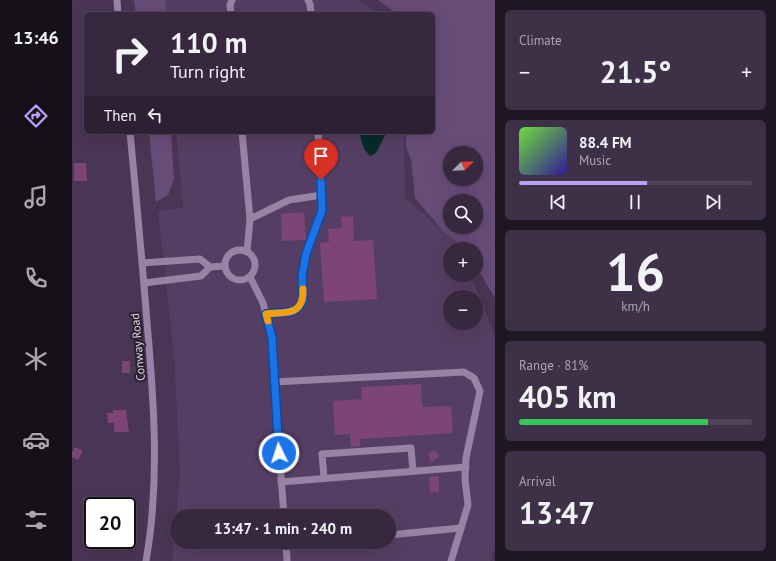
<!DOCTYPE html>
<html lang="en">
<head>
<meta charset="utf-8">
<style>
  body { margin:0; font-family:"PT Sans",sans-serif; background:#3e3046; color:#f1f3f6; height:100vh; display:flex; flex-direction:column; font-size:15px; white-space:nowrap }
  * { box-sizing:border-box; margin:0 }
  p { font-size:13px; color:#aaa6b0 }
  .icon { flex:none; width:22px; height:22px; fill:none; stroke:currentColor; stroke-width:2; stroke-linecap:round; stroke-linejoin:round }
  .map { position:relative; flex:1; overflow:hidden }
  .details { display:flex; flex-direction:column; gap:10px; padding:10px; background:#1e1623; width:281px }
  .details>* { flex:none }
  .guide { position:absolute; left:12px; top:12px; width:351px; height:122px; border-radius:6px; box-shadow:0 4px 16px #0002,0 0 0 1px #514459; background:#37283f; color:#f1f3f6; overflow:hidden }
  .needle { width:26px; rotate:67deg }
  .tools { position:absolute; left:371px; top:146px; display:grid; gap:8px }
  .tools a { display:grid; place-items:center; width:40px; height:40px; border-radius:50%; background:#37283f; box-shadow:0 4px 16px #0002,0 0 0 1px #514459; font-size:20px }
  .speed { position:absolute; left:12px; top:497px; display:flex; gap:8px; font-size:20px; font-weight:700; text-align:center }
  .speed>* { display:grid; place-content:center; width:52px; height:52px; border-radius:50%; background:#37283f; box-shadow:0 4px 16px #0002,0 0 0 1px #514459; line-height:1 }
  .speed .limit { border:2px solid #111; border-radius:6px; background:#fff; color:#111 }
  .pin { position:absolute; display:grid; place-items:center; width:34px; height:34px; color:#fff; margin:-41px -17px; border-radius:50% 50% 50% 0; rotate:-45deg; box-shadow:0 0 4px #0007 }
  .pin .icon { rotate:45deg }
  .me { position:absolute; width:44px; margin:-22px; rotate:356deg; stroke-linejoin:round; filter:drop-shadow(0 0 3px #0008) }
  .turn { display:flex; align-items:center; gap:14px; height:84px; padding:0 20px; font-size:18px }
  .turn .icon { width:52px; height:52px; stroke-width:2.5 }
  .turn b { display:block; font-size:28px; line-height:34px }
  .then { display:flex; align-items:center; height:38px; padding:0 20px; background:#0003; gap:8px; font-size:15px }
  .big { font-size:30px; font-weight:600; line-height:1.1 }
  .details .tile { flex:1; display:flex; flex-direction:column; justify-content:center; gap:6px; min-width:0; padding:0 14px; border-radius:6px; background:#3e3046 }
  .details .dial { align-items:center; gap:0 }
  .dial b { font-size:52px; line-height:1 }
  .song { display:flex; align-items:center; gap:12px }
  .cover { width:48px; height:48px; border-radius:6px; background:linear-gradient(135deg,hsl(100 70% 55%),hsl(250 70% 35%)) }
  .played { height:4px; border-radius:2px; background:linear-gradient(90deg,#bca0f2 55%,#514459 55%) }
  .keys { display:flex; justify-content:space-around; direction:ltr }
  .heat { display:flex; justify-content:space-between; align-items:center; font-size:22px; direction:ltr }
  .charge { height:6px; border-radius:3px; background:linear-gradient(90deg,#34c759 81%,#514459 0) }
  .trip { position:absolute; left:98px; top:509px; width:226px; height:40px; border-radius:20px; background:#37283f; box-shadow:0 4px 16px #0002,0 0 0 1px #514459; font-weight:600; line-height:40px; text-align:center }
  main { display:flex; flex:1; min-height:0 }
  .dock { display:flex; flex-direction:column; width:72px; justify-content:space-around; align-items:center; background:#161019; color:#aaa6b0 }
  .dock .icon { width:28px; height:28px }
  .dock .selected { color:#bca0f2 }
  .dock b { font-size:18px; color:#f1f3f6 }
  .map>svg:first-child { display:block }
  .built { fill:#553e63; fill-rule:evenodd }
  .green { fill:#684c78; fill-rule:evenodd }
  .water { fill:#062b2a }
  .building { fill:#7d4575 }
  .lines { fill:none; stroke-linecap:round; stroke-linejoin:round }
  .minor { stroke:#9882a5; stroke-width:7 }
  .route-casing { stroke:#114b97; stroke-width:10 }
  .route { stroke:#1a73e8; stroke-width:7 }
  .slow { stroke:#f59e0b; stroke-width:7 }
  .labels { text-anchor:middle; stroke-width:4; stroke-linejoin:round; paint-order:stroke }
  .street-label { font-size:12px; fill:#dbd0e2; stroke:#2a212f }
</style>
</head>
<body>
<main>
<nav class="dock">
<b>13:46</b>
<svg class="icon selected" aria-label="directions" viewBox="0 0 24 24"><path d="M12 3l9 9-9 9-9-9zM9 14v-3h6M13 9l2 2-2 2"/></svg>
<svg class="icon" aria-label="music" viewBox="0 0 24 24"><path d="M9 18V5l10-2v13"/><circle cx="6" cy="18" r="3"/><circle cx="16" cy="16" r="3"/></svg>
<svg class="icon" aria-label="phone" viewBox="0 0 24 24"><path d="M5 4h4l2 5-3 2q2 4 5 5l2-3 5 2v4C11 20 4 13 5 4z"/></svg>
<svg class="icon" aria-label="climate" viewBox="0 0 24 24"><path d="M12 3v18M4 7l16 10M4 17L20 7"/></svg>
<svg class="icon" aria-label="car" viewBox="0 0 24 24"><path d="M5 17H2v-5l4-1 3-4h7l3 4 3 1v5h-3M9 17h6M6 11h13"/><circle cx="7" cy="17" r="2"/><circle cx="17" cy="17" r="2"/></svg>
<svg class="icon" aria-label="filters" viewBox="0 0 24 24"><path d="M4 7h16M4 17h16"/><circle cx="9" cy="7" r="2"/><circle cx="15" cy="17" r="2"/></svg>
</nav>
<div class="map">
<svg width="423" height="561" viewBox="0 0 423 561">
  <rect width="100%" height="100%" fill="#493554"/>
  <!-- built -->
  <g class="built">
    <polygon points="91,0 285,0 307,14 92,14"/>
    <path d="M104,132H332L333,198L387,244L389,249H378V275H399L423,336V545L418,561H100L108,474L102,355L86,211L111,207ZM378,297H404V323H378ZM105,516H317V542H105Z"/>
  </g>
  <!-- green -->
  <g class="green">
    <polygon points="62,0 93,0 94,14 64,14"/>
    <path d="M306,0H423V298L404,266V249H391L386,243L371,231L343,198L339,159L334,147V132H361V14H326ZM378,153H404V179H378ZM378,201H404V227H378Z"/>
    <polygon points="77,132 99,132 102,179 96,195 84,202"/>
  </g>
  <!-- water -->
  <polygon class="water" points="287,132 315,132 304,153 298,156 292,149"/>
  <!-- building -->
  <g class="building">
    <polygon points="2,163 14,163 15,181 2,181"/>
    <polygon points="232,212 234,240 210,241 209,214"/>
    <polygon points="281,216 282,241 301,240 305,299 252,302 248,243 257,242 256,229 270,228 269,217"/>
    <rect x="50" y="361" width="8" height="12"/>
    <polygon points="349,384 350,407 379,406 381,433 288,439 288,446 279,447 278,434 263,435 261,401 290,399 289,387"/>
    <polygon points="41,410 54,410 57,432 42,432 42,423 36,423 35,413 41,413"/>
    <polygon points="3,447 11,451 6,460 0,457 0,453"/>
    <polygon points="362,451 365,453 367,457 359,462 356,454"/>
    <polygon points="367,476 367,492 358,493 357,477"/>
    <polygon points="27,496 27,506 11,506 11,498"/>
    <polygon points="14,522 21,522 21,534 14,535"/>
  </g>
  <g class="lines">
    <!-- minor -->
    <g class="minor">
      <polyline points="45,0 46,14"/>
      <polyline points="236,0 238,4 239,14"/>
      <polyline points="159,14 158,5 160,0"/>
      <path d="M58,132C64,195 70,259 75,322C82,402 88,482 74,561"/>
      <polyline points="170,132 178,219 175,252"/>
      <polyline points="178,219 217,200 250,195"/>
      <circle cx="168" cy="265" r="15"/>
      <polyline points="70,263 128,259 138,267"/>
      <polyline points="178,277 191,303 200,338 202,382 392,372 402,378 408,391 394,458 393,479 396,505 379,561"/>
      <polyline points="72,283 129,276 138,267 153,266"/>
      <polyline points="194,314 218,312 226,308 231,300 230,276 234,254 250,210 246,132"/>
      <polyline points="202,382 212,516"/>
      <polyline points="252,478 250,454 339,448 341,471"/>
      <polyline points="209,482 394,467"/>
      <polyline points="317,535 389,528"/>
      <polyline points="214,542 215,561"/>
      <polyline points="214,544 236,542"/>
    </g>
  </g>
  <g class="lines">
    <!-- route casing -->
    <g class="route-casing">
      <polyline id="route" points="207,453 200,338 194,314 218,312 226,308 231,300 230,276 234,254 250,210 249,180"/>
    </g>
    <!-- route -->
    <use href="#route" class="route"/>
    <!-- slow -->
    <path class="slow" d="M196,321L194,314C214,312 232,316 231,289"/>
  </g>
  <g class="labels">
    <!-- street labels -->
    <g class="street-label">
      <text transform="translate(66 347) rotate(-95)" y="4">Conway Road</text>
    </g>
  </g>
</svg>
<div class="tools">
<a><svg class="needle" viewBox="-14 -14 28 28"><path d="M0-13l5 13h-10z" fill="#e53935"/><path d="M0 13l5-13h-10z" fill="#aaa6b0"/></svg></a>
<a><svg class="icon" aria-label="search" viewBox="0 0 24 24"><circle cx="10" cy="10" r="6"/><path d="M15 15l6 6"/></svg></a>
<a>+</a>
<a>−</a>
</div>
<div class="speed"><div class="limit">20</div></div>
<div class="pin" style="left:249px;top:180px;background:#d93025"><svg class="icon" aria-label="arrive" viewBox="0 0 24 24"><path d="M6 21V4h12l-3 4 3 4H6"/></svg></div>
<svg class="me" style="left:207px;top:453px" viewBox="-20 -20 40 40"><circle r="17" fill="#1a73e8" stroke="#fff" stroke-width="3"/><path d="M0-11L8 9 0 5-8 9z" fill="#fff"/></svg>
<div class="trip">13:47 · 1 min · 240 m</div>
<div class="guide">
<div class="turn"><svg class="icon" aria-label="right" viewBox="0 0 24 24"><path d="M7 20v-9h11M14 6l5 5-5 5"/></svg><div><b>110 m</b>Turn right</div></div>
<div class="then">Then<svg class="icon" aria-label="left" viewBox="0 0 24 24"><path d="M17 20v-9H6M10 6l-5 5 5 5"/></svg></div>
</div>
</div>
<section class="details">
<div class="tile"><p>Climate</p>
<div class="heat"><a>−</a><b class="big">21.5°</b><a>+</a></div>
</div>
<div class="tile">
<div class="song"><i class="cover"></i><div><b>88.4 FM</b><p>Music</p></div></div>
<div class="played"></div>
<div class="keys"><svg class="icon" aria-label="previous" viewBox="0 0 24 24"><path d="M18 5L8 12l10 7zM5 5v14"/></svg><svg class="icon" aria-label="pause" viewBox="0 0 24 24"><path d="M8 5v14M16 5v14"/></svg><svg class="icon" aria-label="next" viewBox="0 0 24 24"><path d="M6 5l10 7-10 7zM19 5v14"/></svg></div>
</div>
<div class="tile dial"><b>16</b><p>km/h</p></div>
<div class="tile"><p>Range · 81%</p><b class="big">405 km</b><div class="charge"></div></div>
<div class="tile"><p>Arrival</p><b class="big">13:47</b></div>
</section>
</main>
</body>
</html>
